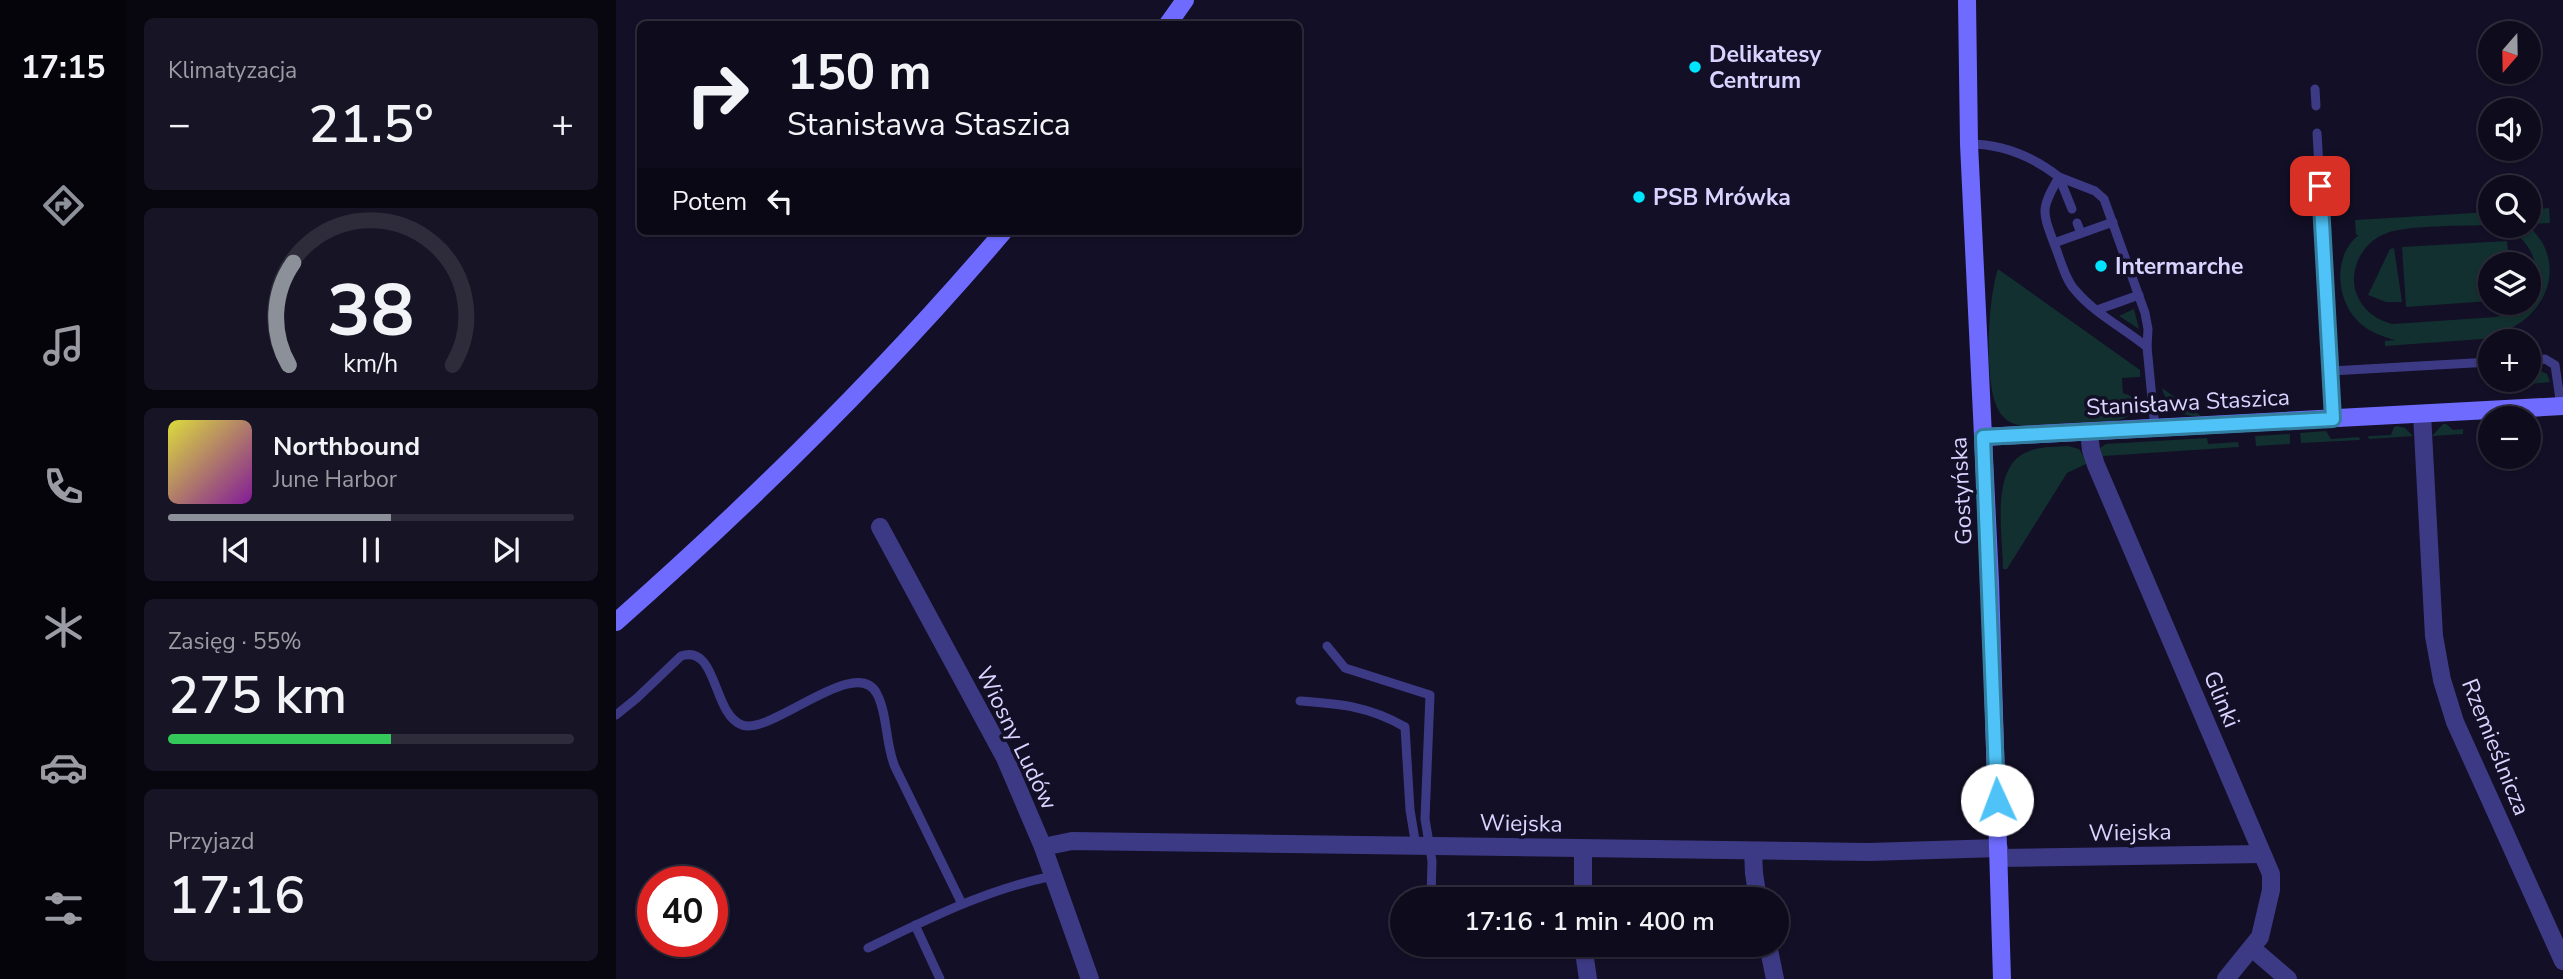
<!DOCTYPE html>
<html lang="pl">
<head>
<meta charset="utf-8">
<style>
  body { margin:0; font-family:"Nunito Sans",sans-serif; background:#171425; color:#f1f3f6; height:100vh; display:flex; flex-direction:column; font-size:26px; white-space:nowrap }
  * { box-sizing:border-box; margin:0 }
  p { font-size:23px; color:#9b9ba3 }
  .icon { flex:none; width:38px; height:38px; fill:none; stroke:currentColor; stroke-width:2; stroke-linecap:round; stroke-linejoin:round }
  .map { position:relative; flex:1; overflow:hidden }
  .drawer { display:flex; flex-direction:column; gap:18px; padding:18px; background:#08060f; width:490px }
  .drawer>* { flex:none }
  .hud { position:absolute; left:21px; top:21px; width:665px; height:214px; border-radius:10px; box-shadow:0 2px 5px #0004,0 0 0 2px #2e2b3b; background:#0e0b1c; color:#f1f3f6; overflow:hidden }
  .needle { width:46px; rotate:200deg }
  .fabs { position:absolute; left:1862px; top:21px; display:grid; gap:14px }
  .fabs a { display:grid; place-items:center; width:63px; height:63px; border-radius:50%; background:#0e0b1c; box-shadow:0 2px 5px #0004,0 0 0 2px #2e2b3b; font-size:35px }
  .speed { position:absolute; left:21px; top:866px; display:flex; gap:14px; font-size:35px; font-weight:700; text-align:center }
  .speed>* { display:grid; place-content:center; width:91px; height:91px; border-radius:50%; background:#0e0b1c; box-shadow:0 2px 5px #0004,0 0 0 2px #2e2b3b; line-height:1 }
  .speed .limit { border:10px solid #d22; background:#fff; color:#111 }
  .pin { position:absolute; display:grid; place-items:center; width:60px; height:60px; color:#fff; margin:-30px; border-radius:14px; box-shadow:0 4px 10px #0006 }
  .me { position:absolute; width:77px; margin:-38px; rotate:358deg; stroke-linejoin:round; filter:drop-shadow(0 0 5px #0008) }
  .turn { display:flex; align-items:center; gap:24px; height:147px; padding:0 35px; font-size:32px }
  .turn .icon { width:91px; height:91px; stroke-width:2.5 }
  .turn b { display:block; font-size:49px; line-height:60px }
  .then { display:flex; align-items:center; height:66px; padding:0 35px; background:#0003; gap:14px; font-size:26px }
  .big { font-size:52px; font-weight:600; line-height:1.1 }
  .drawer .card { flex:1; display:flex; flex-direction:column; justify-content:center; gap:10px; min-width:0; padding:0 24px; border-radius:10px; background:#171425 }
  .drawer .dial { align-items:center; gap:0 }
  .dial svg { height:182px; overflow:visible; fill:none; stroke:#2e2b3b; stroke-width:7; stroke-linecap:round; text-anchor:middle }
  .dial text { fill:#f1f3f6; stroke:none }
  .song { display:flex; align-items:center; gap:21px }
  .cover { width:84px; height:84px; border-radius:10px; background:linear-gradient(135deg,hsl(60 70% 55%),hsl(290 70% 35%)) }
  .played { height:7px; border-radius:4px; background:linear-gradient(90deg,#8c9099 55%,#2e2b3b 55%) }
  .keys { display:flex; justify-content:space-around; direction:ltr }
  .heat { display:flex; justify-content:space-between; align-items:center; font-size:38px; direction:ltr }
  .charge { height:10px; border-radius:5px; background:linear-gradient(90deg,#34c759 55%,#2e2b3b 0) }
  .trip { position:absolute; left:774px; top:887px; width:399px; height:70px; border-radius:35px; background:#0e0b1c; box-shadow:0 2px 5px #0004,0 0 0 2px #2e2b3b; font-weight:600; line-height:70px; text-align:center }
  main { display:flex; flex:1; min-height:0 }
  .tab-bar { display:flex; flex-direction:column; width:126px; justify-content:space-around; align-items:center; background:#06040b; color:#9b9ba3 }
  .tab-bar .icon { width:49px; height:49px }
  .tab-bar .current { color:#8c9099 }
  .tab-bar b { font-size:32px; color:#f1f3f6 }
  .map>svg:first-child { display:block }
  .green { fill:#12302f }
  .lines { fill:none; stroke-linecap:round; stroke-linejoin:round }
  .lane { stroke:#3d3a85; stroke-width:9 }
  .street { stroke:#3d3a85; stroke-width:18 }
  .secondary { stroke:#6f6bff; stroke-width:18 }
  .route-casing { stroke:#337fa1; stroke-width:18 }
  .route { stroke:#4fc3f7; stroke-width:12 }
  .poi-dot { fill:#00e5ff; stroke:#130f26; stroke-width:2.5 }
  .labels { text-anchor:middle; stroke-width:7; stroke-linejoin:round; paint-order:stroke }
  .poi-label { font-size:23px; font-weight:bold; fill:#d9d4ff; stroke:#130f26; text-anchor:start }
  .street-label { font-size:23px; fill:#d9d4ff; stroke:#130f26 }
</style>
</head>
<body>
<main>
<nav class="tab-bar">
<b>17:15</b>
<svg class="icon current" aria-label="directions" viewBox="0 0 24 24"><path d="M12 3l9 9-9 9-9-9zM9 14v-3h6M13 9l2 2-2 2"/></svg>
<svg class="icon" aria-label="music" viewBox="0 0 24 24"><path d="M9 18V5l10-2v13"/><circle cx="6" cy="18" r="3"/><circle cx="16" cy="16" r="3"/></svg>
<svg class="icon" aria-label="phone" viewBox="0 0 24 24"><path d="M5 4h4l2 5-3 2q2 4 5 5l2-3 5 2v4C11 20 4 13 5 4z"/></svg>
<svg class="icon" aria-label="climate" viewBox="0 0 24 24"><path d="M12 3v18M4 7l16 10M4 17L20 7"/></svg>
<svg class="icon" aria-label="car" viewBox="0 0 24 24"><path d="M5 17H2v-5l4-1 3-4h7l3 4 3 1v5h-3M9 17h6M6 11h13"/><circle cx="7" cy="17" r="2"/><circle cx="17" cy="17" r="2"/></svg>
<svg class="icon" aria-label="filters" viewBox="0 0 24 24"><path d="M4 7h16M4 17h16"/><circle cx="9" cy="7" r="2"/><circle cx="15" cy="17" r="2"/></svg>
</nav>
<section class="drawer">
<div class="card"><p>Klimatyzacja</p>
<div class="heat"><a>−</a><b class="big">21.5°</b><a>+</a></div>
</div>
<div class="card dial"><svg viewBox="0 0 100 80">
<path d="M14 69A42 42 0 1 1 86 69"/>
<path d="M14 69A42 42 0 0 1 16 24" stroke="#8c9099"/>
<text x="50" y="56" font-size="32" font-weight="700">38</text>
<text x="50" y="72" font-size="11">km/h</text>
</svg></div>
<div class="card">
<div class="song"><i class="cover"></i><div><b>Northbound</b><p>June Harbor</p></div></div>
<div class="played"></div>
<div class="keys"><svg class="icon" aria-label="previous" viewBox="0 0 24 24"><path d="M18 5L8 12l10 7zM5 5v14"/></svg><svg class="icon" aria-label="pause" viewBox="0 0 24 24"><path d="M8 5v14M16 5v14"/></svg><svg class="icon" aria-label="next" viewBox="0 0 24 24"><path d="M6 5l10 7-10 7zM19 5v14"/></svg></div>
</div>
<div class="card"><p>Zasięg · 55%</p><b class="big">275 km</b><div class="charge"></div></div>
<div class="card"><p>Przyjazd</p><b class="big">17:16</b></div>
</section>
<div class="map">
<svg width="1947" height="979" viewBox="0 0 1947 979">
  <rect width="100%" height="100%" fill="#130f26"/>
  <!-- green -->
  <g class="green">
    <polygon points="1933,208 1934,223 1913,224 1913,210"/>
    <path d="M1874,212V225C1850,226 1791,225 1771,233C1757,238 1746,249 1741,263C1738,271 1737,280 1739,289C1744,308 1759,320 1777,324L1880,317L1898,311L1908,303H1913C1913,295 1917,289 1918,281C1924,255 1907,233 1883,226C1891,226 1903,223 1911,226C1917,228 1922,237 1926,242C1947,280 1922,320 1884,333H1894V337L1769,346V341L1779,340C1765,336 1750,331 1740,319C1720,298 1717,254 1743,235H1740L1739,220Z"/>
    <polygon points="1891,241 1893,264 1874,264 1874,301 1790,307 1786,247"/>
    <polygon points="1778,248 1786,302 1770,302 1752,295 1774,249"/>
    <path d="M1382,269L1524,370V377L1506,378L1507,393C1513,395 1517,396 1518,403C1520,412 1513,417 1506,419C1483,427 1431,425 1405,426C1396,424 1388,420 1383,411C1367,385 1372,298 1382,269Z"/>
    <polygon points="1518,309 1523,329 1503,316"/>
    <polygon points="1920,369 1931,374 1934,382 1914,384"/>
    <path d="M1546,388L1585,416C1566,418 1551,407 1546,388Z"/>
    <polygon points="1827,424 1830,424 1837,430 1847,429 1847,434 1816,436"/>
    <polygon points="1781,426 1789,428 1797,436 1753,439 1752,436 1775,435 1778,427"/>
    <polygon points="1710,431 1715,439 1743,437 1744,440 1685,443 1684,433"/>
    <polygon points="1674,434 1674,444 1640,446 1639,436"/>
    <polygon points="1591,438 1592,444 1622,442 1623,447 1488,456 1482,459 1484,448 1490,444"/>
    <path d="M1452,446L1463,449L1472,463L1451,473L1391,569H1387C1387,537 1374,469 1409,453C1422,446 1438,447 1452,446Z"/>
  </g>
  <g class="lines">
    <!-- lane -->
    <g class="lane">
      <polyline points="1699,89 1700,106"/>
      <polyline points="1701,133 1715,371"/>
      <path d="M1353,144C1387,144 1416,156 1443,177C1424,210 1426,211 1439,246C1445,261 1449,279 1459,290C1479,314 1508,328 1531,347L1539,429"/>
      <polyline points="1443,177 1479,191 1488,199 1529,313 1532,329 1531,347"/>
      <polyline points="1443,177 1456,209"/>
      <polyline points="1461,223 1465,233"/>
      <polyline points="1438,243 1497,222"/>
      <polyline points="1481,310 1523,295"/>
      <polyline points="1913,360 1929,359 1939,365 1945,406"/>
      <polyline points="1717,419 1715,371 1874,362"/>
      <polyline points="711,646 729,668 814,695 809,819 816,861 815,900"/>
      <path d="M684,701C724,704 753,706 789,727L794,810L800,846"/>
      <path d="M0,715L21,698L65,656C102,644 96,714 126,725C155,736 241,653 261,694C272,715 269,744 279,767L346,904"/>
      <polyline points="299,925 324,979"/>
      <path d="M252,948C312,919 371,889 437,876"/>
    </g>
    <!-- street -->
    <g class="street">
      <polyline points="1806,414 1818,636 1826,680 1839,722 1947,961"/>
      <polyline points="1473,432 1475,450 1480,465 1655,874 1655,890 1644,937 1610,979"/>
      <polyline points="264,527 389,758 427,847 474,979"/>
      <polyline points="427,847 456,841 1253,852 1383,848"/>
      <polyline points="967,849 967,900"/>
      <polyline points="1137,851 1138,873 1142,900"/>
      <polyline points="1383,858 1646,854"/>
      <polyline points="967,945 972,979"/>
      <polyline points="1152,945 1159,979"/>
      <polyline points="1637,949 1672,979"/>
    </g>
    <!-- secondary -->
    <g class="secondary">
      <polyline points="1351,0 1353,144 1374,582 1386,979"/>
      <polyline points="552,24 569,0"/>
      <polyline points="1367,437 1947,406"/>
      <path d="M0,622C138,500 269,371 388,231"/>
    </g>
  </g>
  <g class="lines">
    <!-- route casing -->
    <g class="route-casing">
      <polyline id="route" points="1381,800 1367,437 1717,419 1704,186"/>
    </g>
    <!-- route -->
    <use href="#route" class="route"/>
  </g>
  <!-- markers -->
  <g class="poi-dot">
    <circle cx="1079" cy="67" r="7"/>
    <circle cx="1023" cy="197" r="7"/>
    <circle cx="1485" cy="266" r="7"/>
  </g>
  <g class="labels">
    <!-- poi labels -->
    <g class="poi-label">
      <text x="1093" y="62">Delikatesy<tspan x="1093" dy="26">Centrum</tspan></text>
      <text x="1037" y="205">PSB Mrówka</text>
      <text x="1499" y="274">Intermarche</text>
    </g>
    <!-- street labels -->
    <g class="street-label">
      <text transform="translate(1572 402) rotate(-3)" y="8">Stanisława Staszica</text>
      <text transform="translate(1345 491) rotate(-93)" y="8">Gostyńska</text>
      <text transform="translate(1606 699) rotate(67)" y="8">Glinki</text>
      <text transform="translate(401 738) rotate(64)" y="8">Wiosny Ludów</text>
      <text transform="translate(1880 747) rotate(68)" y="8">Rzemieślnicza</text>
      <text transform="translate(905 823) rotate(1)" y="8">Wiejska</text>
      <text transform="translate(1514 832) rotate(-1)" y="8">Wiejska</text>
    </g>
  </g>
</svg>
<div class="fabs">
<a><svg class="needle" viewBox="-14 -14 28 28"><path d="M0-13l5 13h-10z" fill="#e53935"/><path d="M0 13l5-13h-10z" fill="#9b9ba3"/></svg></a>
<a><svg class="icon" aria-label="sound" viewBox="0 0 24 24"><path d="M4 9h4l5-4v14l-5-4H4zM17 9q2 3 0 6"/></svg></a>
<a><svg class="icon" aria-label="search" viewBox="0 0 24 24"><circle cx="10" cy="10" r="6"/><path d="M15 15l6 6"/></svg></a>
<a><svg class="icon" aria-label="layers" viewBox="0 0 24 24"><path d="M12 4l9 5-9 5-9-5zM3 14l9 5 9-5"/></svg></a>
<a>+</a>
<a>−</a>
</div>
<div class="speed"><div class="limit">40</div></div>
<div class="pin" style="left:1704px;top:186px;background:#d93025"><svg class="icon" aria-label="arrive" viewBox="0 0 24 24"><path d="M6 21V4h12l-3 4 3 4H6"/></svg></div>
<svg class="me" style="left:1381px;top:800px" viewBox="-20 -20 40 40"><circle r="19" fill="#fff"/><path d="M0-13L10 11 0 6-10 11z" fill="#4fc3f7"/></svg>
<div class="trip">17:16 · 1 min · 400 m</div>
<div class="hud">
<div class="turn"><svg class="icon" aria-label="right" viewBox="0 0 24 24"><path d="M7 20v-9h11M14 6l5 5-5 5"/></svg><div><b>150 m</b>Stanisława Staszica</div></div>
<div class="then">Potem<svg class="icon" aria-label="left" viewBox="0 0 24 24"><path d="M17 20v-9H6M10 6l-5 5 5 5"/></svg></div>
</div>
</div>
</main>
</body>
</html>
